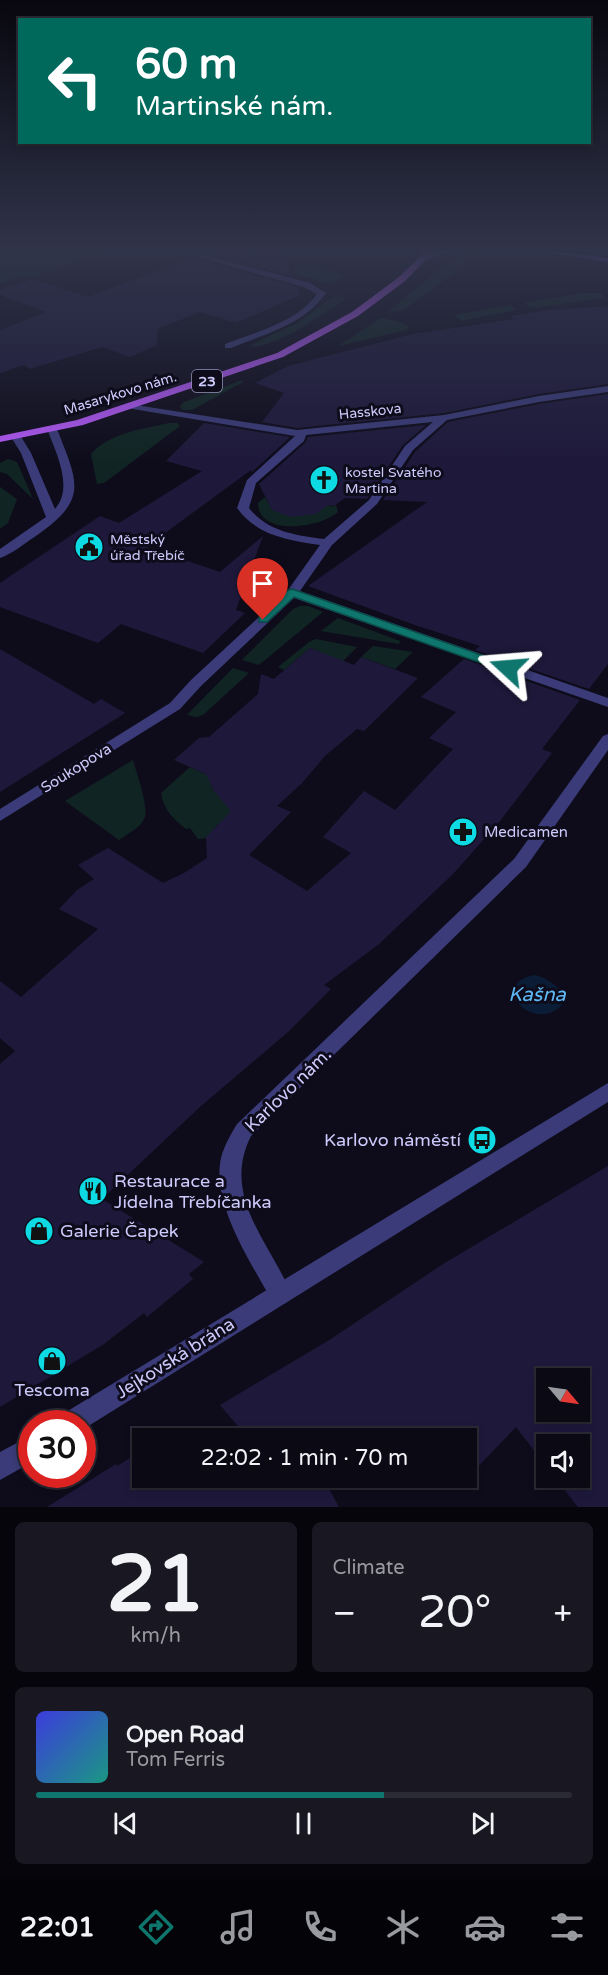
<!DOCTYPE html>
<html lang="en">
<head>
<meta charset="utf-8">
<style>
  body { margin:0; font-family:"Varela Round",sans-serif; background:#181722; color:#f1f3f6; height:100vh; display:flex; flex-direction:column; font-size:22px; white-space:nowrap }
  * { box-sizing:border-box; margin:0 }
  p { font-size:20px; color:#999aa0 }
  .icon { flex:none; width:33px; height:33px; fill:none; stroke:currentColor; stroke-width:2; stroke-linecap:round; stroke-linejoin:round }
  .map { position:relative; height:1507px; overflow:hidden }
  .panel { display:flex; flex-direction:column; gap:15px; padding:15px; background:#06050b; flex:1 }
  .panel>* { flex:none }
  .top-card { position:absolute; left:18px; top:18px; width:573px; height:126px; border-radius:0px; box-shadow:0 3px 9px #0003,0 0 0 2px #2a2a34; background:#00695c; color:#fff; overflow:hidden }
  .needle { width:39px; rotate:119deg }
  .controls { position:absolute; left:536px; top:1368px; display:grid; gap:12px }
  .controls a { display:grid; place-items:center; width:54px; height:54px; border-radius:0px; background:#0a0914; box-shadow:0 3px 9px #0003,0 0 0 2px #2a2a34; font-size:30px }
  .speed { position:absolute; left:18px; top:1410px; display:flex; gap:12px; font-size:30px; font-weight:700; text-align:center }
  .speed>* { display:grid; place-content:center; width:78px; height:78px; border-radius:50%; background:#0a0914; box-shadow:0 3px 9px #0003,0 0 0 2px #2a2a34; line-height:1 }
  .speed .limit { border:9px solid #d22; background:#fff; color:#111 }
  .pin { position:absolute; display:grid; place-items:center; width:51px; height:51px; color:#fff; margin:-62px -26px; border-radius:50% 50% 50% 0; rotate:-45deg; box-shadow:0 0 6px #0007 }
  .pin .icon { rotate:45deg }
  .me { position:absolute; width:66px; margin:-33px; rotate:289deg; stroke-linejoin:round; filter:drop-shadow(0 0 4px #0008) }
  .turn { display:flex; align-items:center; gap:21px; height:126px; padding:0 18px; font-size:27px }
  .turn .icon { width:78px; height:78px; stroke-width:2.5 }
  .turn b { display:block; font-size:42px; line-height:51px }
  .big { font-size:45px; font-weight:600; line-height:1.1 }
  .panel .card { flex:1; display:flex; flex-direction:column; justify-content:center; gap:9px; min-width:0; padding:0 21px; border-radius:9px; background:#181722 }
  .panel .dial { align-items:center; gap:0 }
  .dial b { font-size:78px; line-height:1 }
  .song { display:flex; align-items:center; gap:18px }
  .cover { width:72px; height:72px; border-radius:9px; background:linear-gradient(135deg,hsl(240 70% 55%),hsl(170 70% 35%)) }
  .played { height:6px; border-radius:3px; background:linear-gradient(90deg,#0f766e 65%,#2a2a34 65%) }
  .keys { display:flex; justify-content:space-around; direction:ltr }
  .heat { display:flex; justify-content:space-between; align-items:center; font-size:33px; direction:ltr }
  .panel .tiles { flex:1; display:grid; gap:15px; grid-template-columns:1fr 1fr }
  .card:last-child { grid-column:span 2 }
  .trip { position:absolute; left:132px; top:1428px; width:345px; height:60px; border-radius:0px; background:#0a0914; box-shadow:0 3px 9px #0003,0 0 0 2px #2a2a34; font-weight:600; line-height:60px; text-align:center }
  .tab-bar { display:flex; height:96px; justify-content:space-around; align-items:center; background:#040408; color:#999aa0 }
  .tab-bar .icon { width:42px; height:42px }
  .tab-bar .on { color:#0f766e }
  .tab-bar b { font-size:27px; color:#f1f3f6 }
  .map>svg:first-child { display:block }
  .green { fill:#102523 }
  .water { fill:#0b1d36 }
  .building { fill:#1e193b; fill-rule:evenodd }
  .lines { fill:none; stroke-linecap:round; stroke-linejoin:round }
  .minor { fill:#3a3b78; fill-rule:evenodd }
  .tertiary { fill:#3a3b78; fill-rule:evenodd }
  .secondary { fill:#676bf6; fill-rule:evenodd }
  .primary { fill:#b158f5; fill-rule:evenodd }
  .route { fill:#0f766e; stroke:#0a4d48; stroke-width:1.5 }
  .labels { text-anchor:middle; stroke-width:6; stroke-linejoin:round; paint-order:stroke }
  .shield { fill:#0e0c1b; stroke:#9491b8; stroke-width:1.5 }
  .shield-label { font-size:14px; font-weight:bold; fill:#cdcafc }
  .far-street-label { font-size:14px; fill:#cdcafc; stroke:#0e0c1b }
  .far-poi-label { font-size:14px; fill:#cdcafc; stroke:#0e0c1b; text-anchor:start }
  .street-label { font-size:15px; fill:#cdcafc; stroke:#0e0c1b }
  .poi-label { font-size:15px; fill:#cdcafc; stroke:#0e0c1b; text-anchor:start }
  .near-street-label { font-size:18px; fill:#cdcafc; stroke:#0e0c1b }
  .near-poi-label { font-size:18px; fill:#cdcafc; stroke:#0e0c1b; text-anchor:start }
  .near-water-label { font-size:20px; font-style:italic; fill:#5eb8f5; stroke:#0e0c1b }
</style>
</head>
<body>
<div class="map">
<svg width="608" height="1507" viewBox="0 0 608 1507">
  <rect width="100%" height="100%" fill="#0e0c1b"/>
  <!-- green -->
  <g class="green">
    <polygon points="4,252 113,252 33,277 22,276 0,283 0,253"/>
    <polygon points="466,252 482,252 404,310 388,312 455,256"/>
    <polygon points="305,265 310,265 347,276 329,284 291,272"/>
    <polygon points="585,293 602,293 604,298 533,308 523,303"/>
    <path d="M335,295L347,298C328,311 272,351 249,346L299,322Z"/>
    <polygon points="511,305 516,310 462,321 454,315"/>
    <polygon points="381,318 401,322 409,327 407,330 338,346"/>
    <polygon points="242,380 243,382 192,410 182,410 180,406 184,402"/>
    <path d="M169,423H177L180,426L104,483L97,484L91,454C109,433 143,429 169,423Z"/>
    <polygon points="8,459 17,462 33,499 7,474 0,472 0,463"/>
    <polygon points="0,487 17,499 8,523 0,529"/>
    <path d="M265,497L272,510L290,516L328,505L333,507L336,505L338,512C321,528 258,537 258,503Z"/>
    <polygon points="300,606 308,606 323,612 259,665 242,660 293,609"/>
    <polygon points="338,618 400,641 399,644 321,631"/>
    <polygon points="316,639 357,647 343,661 310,648 284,670 278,667 309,642"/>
    <polygon points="373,646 413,652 395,669 361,657"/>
    <polygon points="233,668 249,673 203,715 196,717 187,715"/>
    <path d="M133,760C136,772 150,809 144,819C140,828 127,834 119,840L65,801Z"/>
    <path d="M190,767L223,782L212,788C222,805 243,800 259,798L218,824L206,838L198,839L190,828L186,829C174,820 163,809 161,793Z"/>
  </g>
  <!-- water -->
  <path class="water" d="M535,975C552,979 579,1000 552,1012C524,1024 491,983 535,975Z"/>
  <!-- building -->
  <g class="building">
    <polygon points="207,252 283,252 293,276 204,253"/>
    <polygon points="192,258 297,287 300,295 236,323 200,312 158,329 157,345 130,357 102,347 30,369 24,365 0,373 0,330 46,312 0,295 0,290 33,279 88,297"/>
    <polygon points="608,306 608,384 539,394 444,413 297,428 262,422 284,393 255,383 288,366 413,334 514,319 510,316 548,310"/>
    <polygon points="608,394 608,664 589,689 475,650 480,646 415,625 308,586 427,502 383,500 415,452 448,422 539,404"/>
    <polygon points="204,423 290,437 252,472 251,470 146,547 220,572 263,536 236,610 245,613 203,653 121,624 98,643 0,607 0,583 100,516 119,523 202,471 166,461"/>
    <polygon points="426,425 403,445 367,499 345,498 334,506 328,505 316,514 290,517 272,510 259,484 305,443 308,437"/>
    <polygon points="310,648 354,665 361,657 418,678 364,731 357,729 325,756 302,783 277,806 291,812 249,855 307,891 351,853 323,837 364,791 395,810 453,749 429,738 456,712 421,697 464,659 580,700 542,749 552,753 500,821 454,873 379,944 324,985 331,989 288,1032 201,1106 102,1199 204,1262 189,1274 193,1279 147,1317 144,1313 104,1344 0,1407 0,1064 15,1051 0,1038 0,981 21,997 98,929 59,909 77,890 94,879 78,865 108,848 163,883 184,873 207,858 206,837 231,811 214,791 206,774 174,760 199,738 209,737 258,694 261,674 274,679"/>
    <polygon points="0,649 94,704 101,699 125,713 0,792"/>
    <path d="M608,1166V1507H578L555,1478H579V1444H546V1466L516,1427L466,1479V1438H248L220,1405L331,1339L443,1264ZM546,1378H579V1412H546Z"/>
    <polygon points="183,1426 195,1438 163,1438"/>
    <polygon points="142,1451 142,1478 233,1478 239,1484 246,1478 327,1478 324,1480 339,1507 47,1507 116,1464 117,1466"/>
  </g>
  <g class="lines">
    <!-- minor -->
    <g class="minor">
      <path d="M180,252H192L310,283L326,293C305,324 265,334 231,348H225V344C255,332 298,322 317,294L304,287Z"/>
      <path d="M608,386V392L539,402L447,420L413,450L377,504L332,545L300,591L608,698V707L294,598L201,686L180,709L0,821V809L170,703L191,680L288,590L320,545C288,540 257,536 237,508L247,480L295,436L133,409L129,408V404L297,430L444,415L539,396ZM433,422L405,446L369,500L324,539C296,535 268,532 249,508L256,483L304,441L306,435Z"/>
      <path d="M608,734V750L526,867L251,1136C221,1196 269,1241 291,1293L288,1301L280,1304L272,1301C251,1262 211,1204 221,1158C224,1146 231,1134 237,1124L514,859L603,736Z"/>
    </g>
    <!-- tertiary -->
    <g class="tertiary">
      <path d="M52,426L57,429C78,483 89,499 36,536C25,543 12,554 0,558V549L46,517L21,453L11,437L12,435H20L31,453L55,509C74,488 56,452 47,429Z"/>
      <polygon points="608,1083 608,1102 82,1430 82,1424 58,1424 61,1415"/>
      <polygon points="32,1435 32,1462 0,1480 0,1452"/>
    </g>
    <!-- secondary -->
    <g class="secondary">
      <polygon points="437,252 448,252 422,261 418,259"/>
      <polygon points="543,252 562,252 608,258 608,262"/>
    </g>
    <!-- primary -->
    <polygon class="primary" points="425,252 433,252 405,281 358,316 283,357 83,425 0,442 0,436 77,420 277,353 352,312 399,277"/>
  </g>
  <!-- sky -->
  <linearGradient id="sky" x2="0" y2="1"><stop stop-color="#08070f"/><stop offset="0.54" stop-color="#30344a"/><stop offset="1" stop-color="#30344a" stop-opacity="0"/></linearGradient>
  <rect width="608" height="463" fill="url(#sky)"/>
  <!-- route -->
  <polygon class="route" points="292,589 513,666 514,668 508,672 504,671 294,597 267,622 259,622 259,617 288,590"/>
  <!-- icons -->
  <defs>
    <g id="church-disc" transform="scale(1.5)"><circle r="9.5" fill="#0edae4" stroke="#0e0c1b"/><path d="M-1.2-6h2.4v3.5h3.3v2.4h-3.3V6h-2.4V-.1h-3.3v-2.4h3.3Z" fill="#111"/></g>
    <g id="civic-disc" transform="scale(1.5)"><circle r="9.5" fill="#0edae4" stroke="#0e0c1b"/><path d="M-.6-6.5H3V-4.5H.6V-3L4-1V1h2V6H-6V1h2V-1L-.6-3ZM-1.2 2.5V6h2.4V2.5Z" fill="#111"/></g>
    <g id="pharmacy-disc" transform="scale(1.5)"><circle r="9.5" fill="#0edae4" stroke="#0e0c1b"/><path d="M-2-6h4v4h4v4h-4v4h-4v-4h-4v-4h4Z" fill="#111"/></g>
    <g id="bus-disc" transform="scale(1.5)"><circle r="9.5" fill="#0edae4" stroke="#0e0c1b"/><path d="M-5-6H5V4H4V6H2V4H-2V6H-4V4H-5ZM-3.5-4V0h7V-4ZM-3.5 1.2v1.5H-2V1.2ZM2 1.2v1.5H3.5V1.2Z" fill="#111"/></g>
    <g id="restaurant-disc" transform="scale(1.5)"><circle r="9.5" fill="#0edae4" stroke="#0e0c1b"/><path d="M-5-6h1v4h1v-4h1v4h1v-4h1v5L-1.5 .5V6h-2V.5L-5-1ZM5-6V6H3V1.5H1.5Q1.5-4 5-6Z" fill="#111"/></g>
    <g id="shop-disc" transform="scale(1.5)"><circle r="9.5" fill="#0edae4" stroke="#0e0c1b"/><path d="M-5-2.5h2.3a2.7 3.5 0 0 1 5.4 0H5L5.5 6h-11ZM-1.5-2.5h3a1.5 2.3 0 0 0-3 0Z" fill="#111"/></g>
  </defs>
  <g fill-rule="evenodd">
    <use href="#church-disc" x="324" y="480"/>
    <use href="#civic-disc" x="89" y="547"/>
    <use href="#pharmacy-disc" x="463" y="832"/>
    <use href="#bus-disc" x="482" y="1140"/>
    <use href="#restaurant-disc" x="93" y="1191"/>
    <use href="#shop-disc" x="39" y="1231"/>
    <use href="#shop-disc" x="52" y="1361"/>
  </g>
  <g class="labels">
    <!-- shield labels -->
    <rect class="shield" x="192" y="370" width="30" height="22" rx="4.5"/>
    <g class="shield-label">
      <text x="207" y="386">23</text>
    </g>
    <!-- far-street labels -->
    <g class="far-street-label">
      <text transform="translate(120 393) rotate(-17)" y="5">Masarykovo nám.</text>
      <text transform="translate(370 411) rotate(-6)" y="5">Hasskova</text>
    </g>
    <!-- far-poi labels -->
    <g class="far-poi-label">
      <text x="345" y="477">kostel Svatého<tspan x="345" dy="16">Martina</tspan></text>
      <text x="110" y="544">Městský<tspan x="110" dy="16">úřad Třebíč</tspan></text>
    </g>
    <!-- street labels -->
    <g class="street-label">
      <text transform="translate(76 768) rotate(-32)" y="5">Soukopova</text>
    </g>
    <!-- poi labels -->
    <g class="poi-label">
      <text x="484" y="837">Medicamen</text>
    </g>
    <!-- near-street labels -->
    <g class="near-street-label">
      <text transform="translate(288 1090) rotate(-44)" y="6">Karlovo nám.</text>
      <text transform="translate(175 1358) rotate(-32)" y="6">Jejkovská brána</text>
    </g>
    <!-- near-poi labels -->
    <g class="near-poi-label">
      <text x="461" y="1146" text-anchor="end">Karlovo náměstí</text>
      <text x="114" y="1187">Restaurace a<tspan x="114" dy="21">Jídelna Třebíčanka</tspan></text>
      <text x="60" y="1237">Galerie Čapek</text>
      <text x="52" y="1396" text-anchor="middle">Tescoma</text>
    </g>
    <!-- near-water labels -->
    <g class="near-water-label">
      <text x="537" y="1001">Kašna</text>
    </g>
  </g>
</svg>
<div class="controls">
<a><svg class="needle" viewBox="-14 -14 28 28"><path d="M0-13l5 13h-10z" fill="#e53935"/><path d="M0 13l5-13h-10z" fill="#999aa0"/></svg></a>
<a><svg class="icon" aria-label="sound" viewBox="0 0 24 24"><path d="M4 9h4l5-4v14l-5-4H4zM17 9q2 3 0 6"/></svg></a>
</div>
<div class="speed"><div class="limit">30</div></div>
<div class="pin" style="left:263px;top:620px;background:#d93025"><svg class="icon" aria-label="arrive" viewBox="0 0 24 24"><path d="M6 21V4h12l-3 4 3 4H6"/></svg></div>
<svg class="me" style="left:508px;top:668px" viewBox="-20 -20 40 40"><path d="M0-17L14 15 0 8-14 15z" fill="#0f766e" stroke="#fff" stroke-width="4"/></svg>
<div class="trip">22:02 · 1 min · 70 m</div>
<div class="top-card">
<div class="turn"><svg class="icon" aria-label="left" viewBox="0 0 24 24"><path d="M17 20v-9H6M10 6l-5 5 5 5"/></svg><div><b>60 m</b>Martinské nám.</div></div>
</div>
</div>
<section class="panel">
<div class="tiles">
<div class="card dial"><b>21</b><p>km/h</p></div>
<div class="card"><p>Climate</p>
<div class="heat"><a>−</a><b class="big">20°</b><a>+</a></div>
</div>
<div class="card">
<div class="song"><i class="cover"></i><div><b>Open Road</b><p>Tom Ferris</p></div></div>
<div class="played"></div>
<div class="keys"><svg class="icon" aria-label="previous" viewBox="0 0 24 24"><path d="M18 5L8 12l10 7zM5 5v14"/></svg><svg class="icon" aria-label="pause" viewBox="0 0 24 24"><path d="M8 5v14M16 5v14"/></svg><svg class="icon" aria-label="next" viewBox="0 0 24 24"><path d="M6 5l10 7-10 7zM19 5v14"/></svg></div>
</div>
</div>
</section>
<nav class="tab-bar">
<b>22:01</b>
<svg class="icon on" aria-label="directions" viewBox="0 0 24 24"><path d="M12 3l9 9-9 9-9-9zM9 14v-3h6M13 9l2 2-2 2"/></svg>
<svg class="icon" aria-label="music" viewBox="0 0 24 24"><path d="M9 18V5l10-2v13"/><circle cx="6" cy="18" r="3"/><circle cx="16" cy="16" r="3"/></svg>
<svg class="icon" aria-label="phone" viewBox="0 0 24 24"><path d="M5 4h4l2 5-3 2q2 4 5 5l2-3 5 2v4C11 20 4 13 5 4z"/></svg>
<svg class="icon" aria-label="climate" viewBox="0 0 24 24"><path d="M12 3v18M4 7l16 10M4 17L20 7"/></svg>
<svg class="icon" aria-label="car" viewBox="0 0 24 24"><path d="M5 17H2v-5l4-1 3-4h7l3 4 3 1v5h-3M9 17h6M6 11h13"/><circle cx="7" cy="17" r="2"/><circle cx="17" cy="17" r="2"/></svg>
<svg class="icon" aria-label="filters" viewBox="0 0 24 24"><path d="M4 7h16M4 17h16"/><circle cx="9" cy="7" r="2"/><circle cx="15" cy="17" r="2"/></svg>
</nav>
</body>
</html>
